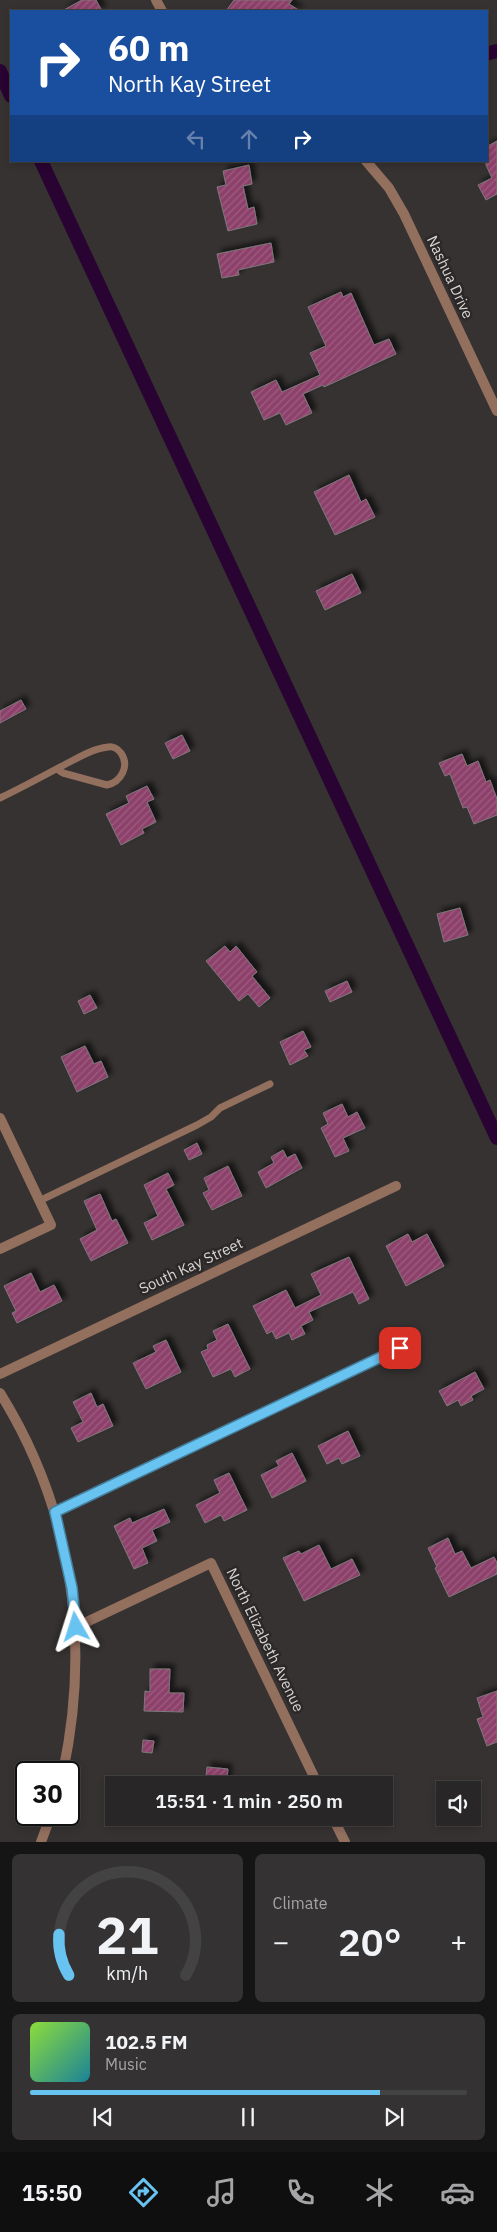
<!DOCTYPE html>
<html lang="en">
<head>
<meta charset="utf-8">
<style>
  body { margin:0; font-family:"IBM Plex Sans",sans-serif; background:#343232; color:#f1f3f6; height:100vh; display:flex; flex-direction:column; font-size:19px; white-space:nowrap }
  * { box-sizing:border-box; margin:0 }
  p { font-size:16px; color:#a5a5a7 }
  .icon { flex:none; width:28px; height:28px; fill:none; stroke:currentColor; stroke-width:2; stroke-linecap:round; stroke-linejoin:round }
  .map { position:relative; height:1842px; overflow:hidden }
  .panel { display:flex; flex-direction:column; gap:12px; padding:12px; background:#161515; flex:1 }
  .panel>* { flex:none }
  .guide { position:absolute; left:10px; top:10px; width:478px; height:152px; border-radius:0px; box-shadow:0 2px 8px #0003,0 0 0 1px #444343; background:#1a4fa0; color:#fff; overflow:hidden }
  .fabs { position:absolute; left:436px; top:1781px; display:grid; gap:10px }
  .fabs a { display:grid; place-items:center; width:45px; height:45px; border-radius:0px; background:#282626; box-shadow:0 2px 8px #0003,0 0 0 1px #444343; font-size:25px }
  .speed { position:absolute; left:15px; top:1761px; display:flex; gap:10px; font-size:25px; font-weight:700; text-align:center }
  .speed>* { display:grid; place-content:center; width:65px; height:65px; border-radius:50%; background:#282626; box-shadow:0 2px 8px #0003,0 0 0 1px #444343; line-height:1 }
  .speed .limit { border:2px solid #111; border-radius:8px; background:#fff; color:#111 }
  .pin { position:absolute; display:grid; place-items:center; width:42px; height:42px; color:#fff; margin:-21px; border-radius:10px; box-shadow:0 2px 8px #0006 }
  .me { position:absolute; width:55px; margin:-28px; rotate:354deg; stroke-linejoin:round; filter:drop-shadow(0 0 4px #0008) }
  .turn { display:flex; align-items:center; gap:18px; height:105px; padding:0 15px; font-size:22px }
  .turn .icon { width:65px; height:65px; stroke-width:2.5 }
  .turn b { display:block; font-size:35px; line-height:42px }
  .lanes { display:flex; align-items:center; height:48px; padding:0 15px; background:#0003; justify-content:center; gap:25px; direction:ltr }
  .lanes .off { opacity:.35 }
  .big { font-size:38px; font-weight:600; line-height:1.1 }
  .panel .widget { flex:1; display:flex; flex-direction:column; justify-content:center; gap:8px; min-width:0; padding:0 18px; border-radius:8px; background:#343232 }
  .panel .dial { align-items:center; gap:0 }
  .dial svg { height:130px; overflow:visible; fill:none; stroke:#444343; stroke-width:7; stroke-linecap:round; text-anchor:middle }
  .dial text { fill:#f1f3f6; stroke:none }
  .song { display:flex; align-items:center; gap:15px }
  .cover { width:60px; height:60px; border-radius:8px; background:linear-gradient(135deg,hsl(90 70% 55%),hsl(190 70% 35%)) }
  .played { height:5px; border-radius:2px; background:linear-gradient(90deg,#69c3f1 80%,#444343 80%) }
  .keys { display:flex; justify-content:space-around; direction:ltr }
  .heat { display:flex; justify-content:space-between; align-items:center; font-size:28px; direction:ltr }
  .panel .tiles { flex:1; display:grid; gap:12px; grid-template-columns:1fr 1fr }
  .widget:last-child { grid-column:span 2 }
  .trip { position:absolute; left:105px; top:1776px; width:288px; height:50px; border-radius:0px; background:#282626; box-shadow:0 2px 8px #0003,0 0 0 1px #444343; font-weight:600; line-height:50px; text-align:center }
  .menu { display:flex; height:80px; justify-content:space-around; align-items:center; background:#100f0f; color:#a5a5a7 }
  .menu .icon { width:35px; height:35px }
  .menu .selected { color:#69c3f1 }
  .menu b { font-size:22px; color:#f1f3f6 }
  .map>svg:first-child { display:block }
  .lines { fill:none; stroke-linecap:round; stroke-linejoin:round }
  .canal { stroke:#290332; stroke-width:14 }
  .building { fill:url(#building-hatch); stroke:#7d797b; filter:url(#shadow) }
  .lane { stroke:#936f5e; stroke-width:7 }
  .street { stroke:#936f5e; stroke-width:10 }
  .route-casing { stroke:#447f9d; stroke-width:12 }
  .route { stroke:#69c3f1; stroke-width:9 }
  .labels { text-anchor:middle; stroke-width:5; stroke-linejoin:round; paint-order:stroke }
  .street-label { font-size:15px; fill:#d7d4d4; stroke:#2c2828 }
</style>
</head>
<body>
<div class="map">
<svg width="497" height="1842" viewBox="0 0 497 1842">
  <defs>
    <pattern id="building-hatch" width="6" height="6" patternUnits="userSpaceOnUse" patternTransform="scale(1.25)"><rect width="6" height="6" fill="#8d416b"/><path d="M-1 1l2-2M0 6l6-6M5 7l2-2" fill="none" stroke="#9c5c7f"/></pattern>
    <filter id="shadow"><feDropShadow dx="4.5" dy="-4.5" stdDeviation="2.5" flood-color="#0009"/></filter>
  </defs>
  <rect width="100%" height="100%" fill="#363232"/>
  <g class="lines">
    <!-- canal -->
    <g class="canal">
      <polyline points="486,54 497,51"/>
      <polyline points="0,71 11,96"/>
      <polyline points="41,161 497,1138"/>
    </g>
  </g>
  <!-- building -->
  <g class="building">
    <polygon points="82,0 96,0 102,11 62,11"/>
    <polygon points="234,0 292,0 289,4 300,11 226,11"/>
    <polygon points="497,141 497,194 486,200 478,185 492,178 486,165 486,147"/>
    <polygon points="249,165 252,184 243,186 248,209 254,207 257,224 228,231 217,187 226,185 223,171"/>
    <polygon points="271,243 274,262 238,270 239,275 222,278 217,254"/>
    <polygon points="341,292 343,297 351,293 374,345 389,339 396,354 324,387 323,385 303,394 312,413 286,425 280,413 264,420 251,392 276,380 282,392 320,375 310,353 326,346 308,307"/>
    <polygon points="349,475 361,502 366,499 375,517 335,535 314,492"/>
    <polygon points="352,574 361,593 325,610 316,591"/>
    <polygon points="21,700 26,709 0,723 0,711"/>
    <polygon points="182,735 190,751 173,759 165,743"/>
    <polygon points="462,754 467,766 478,761 486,782 490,780 497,799 497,815 474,824 467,807 463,808 450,774 445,776 439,763"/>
    <polygon points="147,786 154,799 147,802 156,822 142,829 144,833 121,845 106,814 129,803 126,796"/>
    <polygon points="460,908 468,935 444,942 437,914"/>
    <polygon points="225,946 230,952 236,946 257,972 252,976 270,998 259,1007 248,994 239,1001 206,961"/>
    <polygon points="347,981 352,992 330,1002 325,991"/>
    <polygon points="90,995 97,1008 84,1014 78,1001"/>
    <polygon points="303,1031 311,1047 304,1050 308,1056 290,1065 280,1042"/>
    <polygon points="85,1046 94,1064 101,1061 108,1077 77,1092 61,1057"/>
    <polygon points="342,1104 348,1117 357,1112 365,1128 343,1138 349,1151 335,1157 321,1128 328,1124 323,1113"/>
    <polygon points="197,1143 202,1154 189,1160 184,1150"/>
    <polygon points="283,1150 287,1158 295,1154 302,1168 266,1188 258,1172 274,1163 271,1157"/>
    <polygon points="228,1166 242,1196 212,1210 203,1193 209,1190 204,1178"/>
    <polygon points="168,1173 174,1185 166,1189 184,1225 152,1240 144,1223 158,1216 144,1185"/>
    <polygon points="100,1194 112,1221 116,1219 128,1243 91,1261 80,1239 97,1230 84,1201"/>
    <polygon points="408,1234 412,1242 427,1234 444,1266 406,1286 386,1246"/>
    <polygon points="349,1257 369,1299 359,1304 353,1292 309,1312 313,1320 301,1326 305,1334 292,1340 289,1333 276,1339 272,1331 267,1334 253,1306 286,1290 295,1308 321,1295 311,1274"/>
    <polygon points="31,1273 40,1292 54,1285 62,1301 17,1323 12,1313 16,1311 4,1286"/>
    <polygon points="228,1324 250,1369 235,1377 231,1369 213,1377 201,1352 208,1349 207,1345 217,1340 213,1331"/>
    <polygon points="166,1340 181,1372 146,1389 133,1363 156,1352 153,1346"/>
    <polygon points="475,1372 484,1389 471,1396 473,1400 461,1406 458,1400 447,1406 439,1391"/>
    <polygon points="91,1393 97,1407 103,1404 113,1426 78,1442 71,1428 83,1422 73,1402"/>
    <polygon points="348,1431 360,1456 342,1464 339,1458 327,1464 318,1446"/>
    <polygon points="292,1453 306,1481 272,1498 261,1475 279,1466 276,1461"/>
    <polygon points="229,1473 247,1510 224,1521 221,1515 205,1523 196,1505 220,1493 214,1480"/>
    <polygon points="164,1509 170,1522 152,1530 157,1541 142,1548 148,1563 134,1569 114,1526 130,1518 132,1523"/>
    <polygon points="448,1538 455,1554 462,1551 471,1568 494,1557 497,1563 497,1574 449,1597 435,1568 437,1567 428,1548"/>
    <polygon points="319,1545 331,1569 352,1559 360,1575 304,1601 283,1558 299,1551 301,1554"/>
    <polygon points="150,1669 170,1669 169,1693 184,1693 183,1712 144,1711 145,1691 150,1692"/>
    <polygon points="497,1691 497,1742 487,1746 477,1719 483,1717 477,1698"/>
    <polygon points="143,1740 154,1741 152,1753 142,1752"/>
    <polygon points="207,1767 228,1769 226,1785 205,1785"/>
  </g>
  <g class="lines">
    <!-- lane -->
    <g class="lane">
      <path d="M0,798C21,788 41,777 62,766C76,759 91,749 108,747C113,746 118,749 121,753C130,766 121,782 107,785L63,773L57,769"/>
      <polyline points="39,1201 197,1125 211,1117 220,1108 270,1084"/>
    </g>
    <!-- street -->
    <g class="street">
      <polyline points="156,0 162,11"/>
      <polyline points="366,161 389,188 404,214 497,411"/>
      <polyline points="0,1118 51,1225 0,1249"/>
      <polyline points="0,1374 396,1186"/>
      <path d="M0,1393C72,1509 91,1640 63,1772"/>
      <polyline points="55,1512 400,1348"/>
      <polyline points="76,1627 211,1563 318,1785"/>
      <polyline points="333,1818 345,1842"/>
      <polyline points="41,1842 51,1815"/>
    </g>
  </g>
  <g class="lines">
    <!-- route casing -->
    <g class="route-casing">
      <polyline id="route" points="76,1627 72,1588 55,1512 400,1348"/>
    </g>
    <!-- route -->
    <use href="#route" class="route"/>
  </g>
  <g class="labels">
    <!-- street labels -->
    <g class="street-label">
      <text transform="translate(450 277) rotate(65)" y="5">Nashua Drive</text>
      <text transform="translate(191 1266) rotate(-25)" y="5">South Kay Street</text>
      <text transform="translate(265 1640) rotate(64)" y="5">North Elizabeth Avenue</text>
    </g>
  </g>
</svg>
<div class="fabs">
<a><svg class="icon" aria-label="sound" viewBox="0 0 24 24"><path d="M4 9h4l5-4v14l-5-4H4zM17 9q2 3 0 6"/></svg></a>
</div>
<div class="speed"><div class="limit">30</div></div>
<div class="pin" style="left:400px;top:1348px;background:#d93025"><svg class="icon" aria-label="arrive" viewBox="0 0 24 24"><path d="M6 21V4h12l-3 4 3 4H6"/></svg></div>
<svg class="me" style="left:76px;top:1627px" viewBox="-20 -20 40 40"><path d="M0-17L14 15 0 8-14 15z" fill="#69c3f1" stroke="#fff" stroke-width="4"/></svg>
<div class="trip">15:51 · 1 min · 250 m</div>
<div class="guide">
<div class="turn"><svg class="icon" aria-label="right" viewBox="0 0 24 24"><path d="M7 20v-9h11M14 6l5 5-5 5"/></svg><div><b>60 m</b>North Kay Street</div></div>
<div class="lanes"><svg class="icon off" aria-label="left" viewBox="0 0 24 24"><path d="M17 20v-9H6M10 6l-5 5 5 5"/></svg><svg class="icon off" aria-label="ahead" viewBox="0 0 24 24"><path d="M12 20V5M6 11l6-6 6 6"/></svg><svg class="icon" aria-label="right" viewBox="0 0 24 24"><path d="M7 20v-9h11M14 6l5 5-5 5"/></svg></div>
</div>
</div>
<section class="panel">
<div class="tiles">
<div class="widget dial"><svg viewBox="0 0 100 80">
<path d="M14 69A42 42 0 1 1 86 69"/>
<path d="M14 69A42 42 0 0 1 8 44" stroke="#69c3f1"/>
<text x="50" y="56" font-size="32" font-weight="700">21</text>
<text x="50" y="72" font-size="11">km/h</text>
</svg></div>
<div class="widget"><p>Climate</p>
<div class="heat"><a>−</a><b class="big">20°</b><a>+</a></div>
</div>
<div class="widget">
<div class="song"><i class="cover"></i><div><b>102.5 FM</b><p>Music</p></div></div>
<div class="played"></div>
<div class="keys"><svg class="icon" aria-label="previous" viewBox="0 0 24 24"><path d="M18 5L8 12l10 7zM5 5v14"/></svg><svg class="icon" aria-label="pause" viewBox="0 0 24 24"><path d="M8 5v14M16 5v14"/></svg><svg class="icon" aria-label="next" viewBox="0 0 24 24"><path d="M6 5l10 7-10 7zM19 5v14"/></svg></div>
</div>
</div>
</section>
<nav class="menu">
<b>15:50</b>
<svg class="icon selected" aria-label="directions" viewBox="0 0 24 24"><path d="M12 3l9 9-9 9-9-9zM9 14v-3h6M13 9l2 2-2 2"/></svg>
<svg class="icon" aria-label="music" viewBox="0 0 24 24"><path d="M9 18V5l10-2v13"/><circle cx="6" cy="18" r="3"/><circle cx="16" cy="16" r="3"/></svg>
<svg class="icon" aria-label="phone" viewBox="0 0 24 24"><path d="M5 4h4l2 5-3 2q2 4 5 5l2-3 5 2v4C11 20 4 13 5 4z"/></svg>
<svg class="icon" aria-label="climate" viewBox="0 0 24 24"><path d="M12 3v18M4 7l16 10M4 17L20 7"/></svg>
<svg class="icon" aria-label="car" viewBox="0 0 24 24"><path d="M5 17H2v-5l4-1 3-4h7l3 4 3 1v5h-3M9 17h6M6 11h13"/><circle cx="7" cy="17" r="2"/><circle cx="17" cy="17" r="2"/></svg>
</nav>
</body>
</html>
